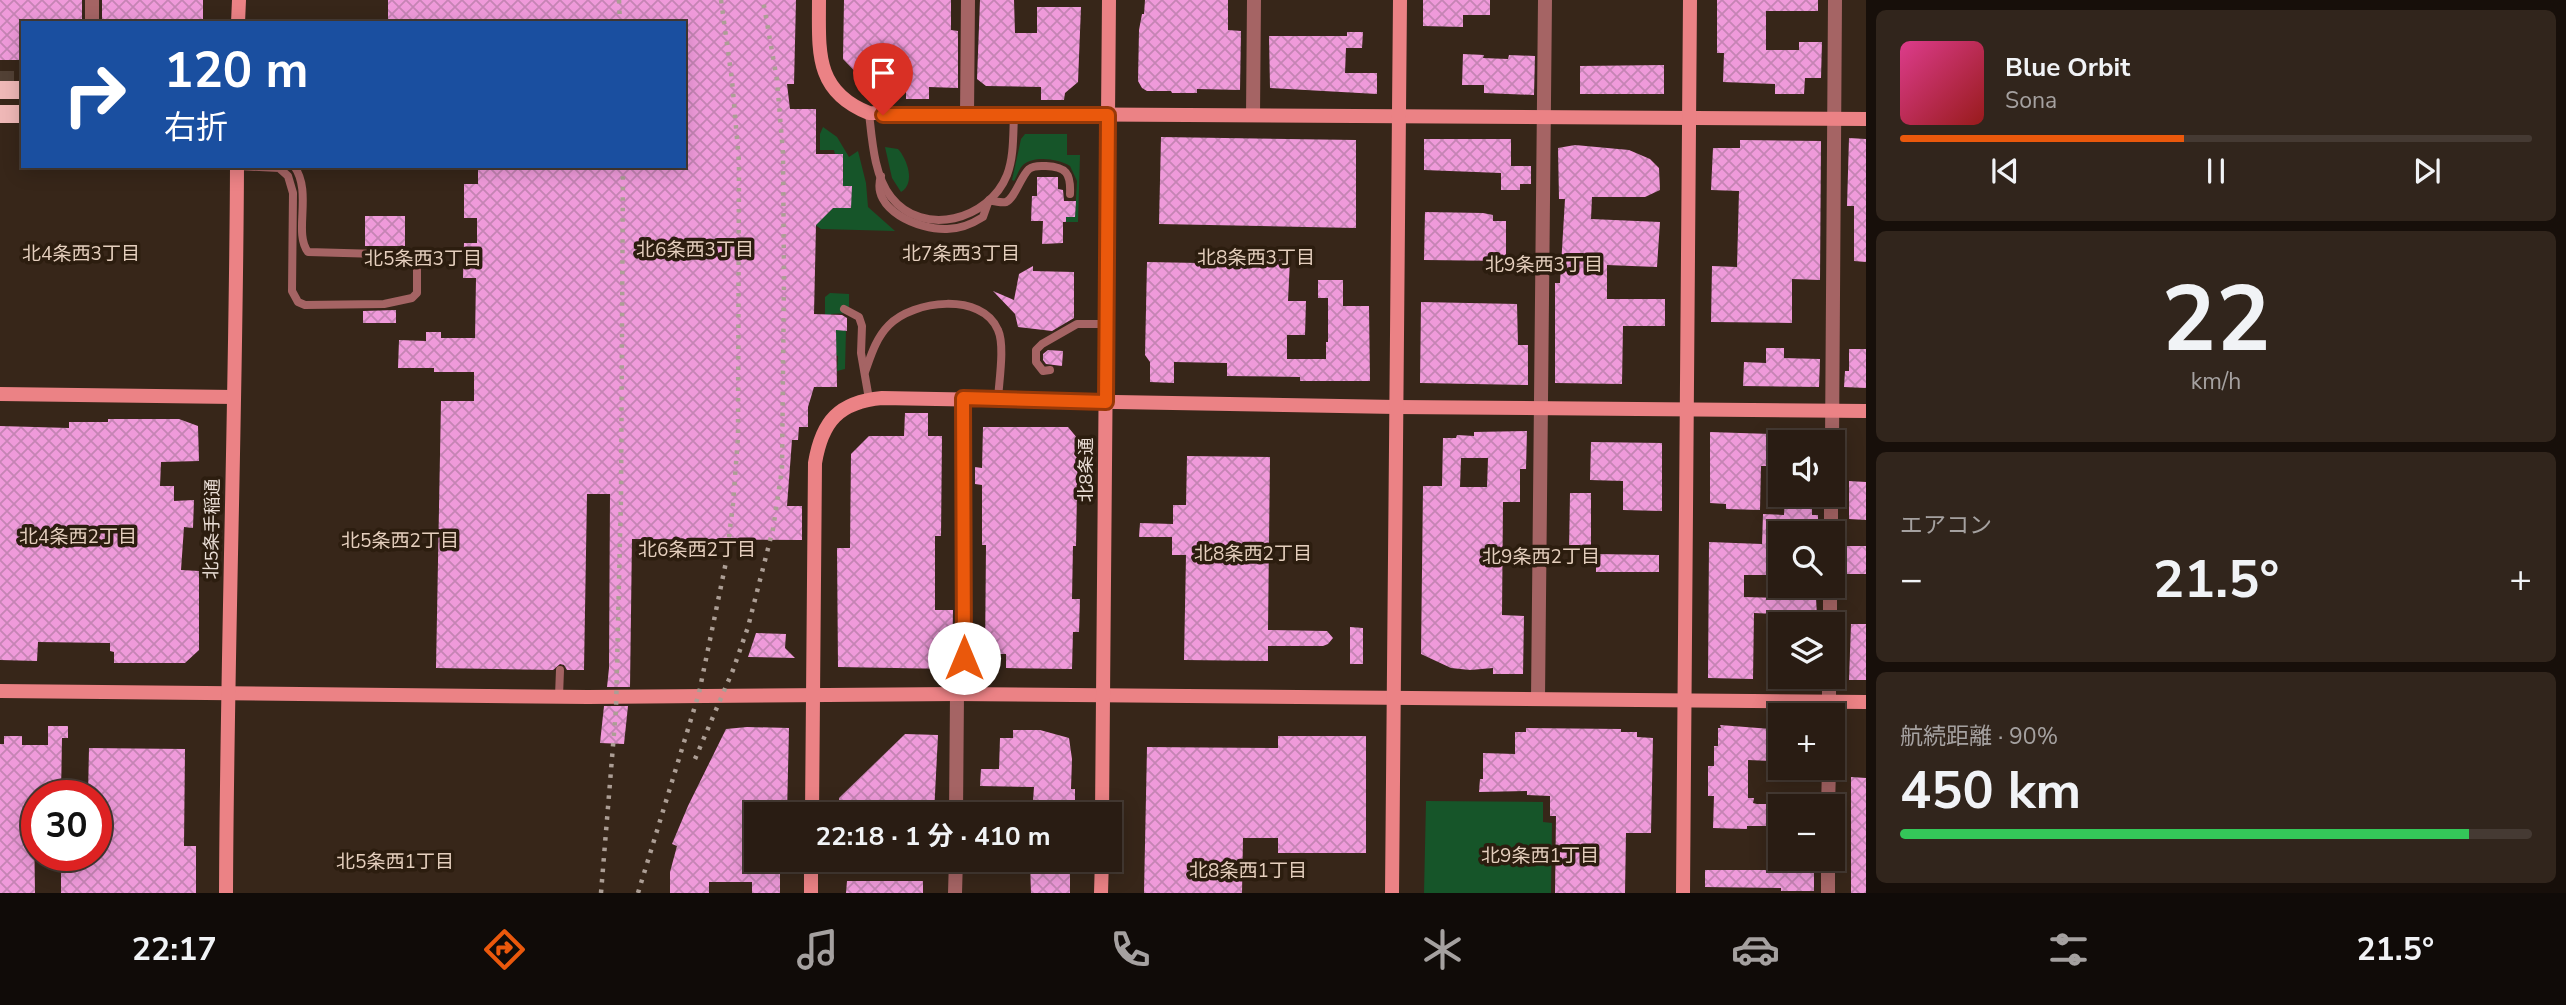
<!DOCTYPE html>
<html lang="ja">
<head>
<meta charset="utf-8">
<style>
  body { margin:0; font-family:"Nunito Sans","Noto Sans JP",sans-serif; background:#31251c; color:#f1f3f6; height:100vh; display:flex; flex-direction:column; font-size:26px; white-space:nowrap }
  * { box-sizing:border-box; margin:0 }
  p { font-size:23px; color:#a5a1a0 }
  .icon { flex:none; width:38px; height:38px; fill:none; stroke:currentColor; stroke-width:2; stroke-linecap:round; stroke-linejoin:round }
  .map { position:relative; flex:1; overflow:hidden }
  .details { display:flex; flex-direction:column; gap:10px; padding:10px; background:#170f0a; width:700px }
  .details>* { flex:none }
  .guide { position:absolute; left:21px; top:21px; width:665px; height:147px; border-radius:0px; box-shadow:0 4px 18px #0003,0 0 0 2px #453a33; background:#1a4fa0; color:#fff; overflow:hidden }
  .buttons { position:absolute; left:1768px; top:430px; display:grid; gap:14px }
  .buttons a { display:grid; place-items:center; width:77px; height:77px; border-radius:0px; background:#291c13; box-shadow:0 4px 18px #0003,0 0 0 2px #453a33; font-size:35px }
  .speed { position:absolute; left:21px; top:780px; display:flex; gap:14px; font-size:35px; font-weight:700; text-align:center }
  .speed>* { display:grid; place-content:center; width:91px; height:91px; border-radius:50%; background:#291c13; box-shadow:0 4px 18px #0003,0 0 0 2px #453a33; line-height:1 }
  .speed .limit { border:10px solid #d22; background:#fff; color:#111 }
  .pin { position:absolute; display:grid; place-items:center; width:60px; height:60px; color:#fff; margin:-72px -30px; border-radius:50% 50% 50% 0; rotate:-45deg; box-shadow:0 0 7px #0007 }
  .pin .icon { rotate:45deg }
  .me { position:absolute; width:77px; margin:-38px; rotate:0deg; stroke-linejoin:round; filter:drop-shadow(0 0 5px #0008) }
  .turn { display:flex; align-items:center; gap:24px; height:147px; padding:0 28px; font-size:32px }
  .turn .icon { width:91px; height:91px; stroke-width:2.5 }
  .turn b { display:block; font-size:49px; line-height:60px }
  .big { font-size:52px; font-weight:700; line-height:1.1 }
  .details .card { flex:1; display:flex; flex-direction:column; justify-content:center; gap:10px; min-width:0; padding:0 24px; border-radius:10px; background:#31251c }
  .details .dial { align-items:center; gap:0 }
  .dial b { font-size:91px; line-height:1 }
  .song { display:flex; align-items:center; gap:21px }
  .cover { width:84px; height:84px; border-radius:10px; background:linear-gradient(135deg,hsl(330 70% 55%),hsl(0 70% 35%)) }
  .played { height:7px; border-radius:4px; background:linear-gradient(90deg,#ea580c 45%,#453a33 45%) }
  .keys { display:flex; justify-content:space-around; direction:ltr }
  .heat { display:flex; justify-content:space-between; align-items:center; font-size:38px; direction:ltr }
  .charge { height:10px; border-radius:5px; background:linear-gradient(90deg,#34c759 90%,#453a33 0) }
  .trip { position:absolute; left:744px; top:802px; width:378px; height:70px; border-radius:0px; background:#291c13; box-shadow:0 4px 18px #0003,0 0 0 2px #453a33; font-weight:700; line-height:70px; text-align:center }
  .menu { display:flex; height:112px; justify-content:space-around; align-items:center; background:#100b08; color:#a5a1a0 }
  .menu .icon { width:49px; height:49px }
  .menu .selected { color:#ea580c }
  .menu b { font-size:32px; color:#f1f3f6 }
  main { display:flex; flex:1; min-height:0 }
  .map>svg:first-child { display:block }
  .green { fill:#165529 }
  .building { fill:url(#building-cross-hatch); fill-rule:evenodd }
  .lines { fill:none; stroke-linecap:round; stroke-linejoin:round }
  .street-tunnel { stroke:#524135; stroke-width:14; stroke-dasharray:14 7; stroke-linecap:butt }
  .lane { stroke:#a56464; stroke-width:8 }
  .street { stroke:#a56464; stroke-width:14 }
  .secondary { stroke:#eb8285; stroke-width:14 }
  .primary { stroke:#efb8b7; stroke-width:18 }
  .rail { stroke:#ac9e95; stroke-width:4.5; stroke-dasharray:3.5 7; stroke-linecap:butt }
  .route-casing { stroke:#983908; stroke-width:18 }
  .route { stroke:#ea580c; stroke-width:12 }
  .labels { text-anchor:middle; stroke-width:7; stroke-linejoin:round; paint-order:stroke }
  .street-label { font-size:18px; fill:#e9ddd5; stroke:#2c1d0f }
  .neighbourhood-label { font-size:19px; fill:#e5cfbe; stroke:#2c1d0f }
</style>
</head>
<body>
<main>
<div class="map">
<svg width="1866" height="893" viewBox="0 0 1866 893">
  <defs>
    <pattern id="building-cross-hatch" width="8" height="8" patternUnits="userSpaceOnUse" patternTransform="scale(1.75)"><rect width="8" height="8" fill="#ef9ada"/><path d="M0 0l8 8M0 8l8-8" fill="none" stroke="#c584b4"/></pattern>
  </defs>
  <rect width="100%" height="100%" fill="#372619"/>
  <!-- green -->
  <g class="green">
    <path d="M823,127L837,137L849,157L858,151L866,183L868,207L895,231L821,229L814,224L816,203L827,214C846,197 843,179 843,155L835,154L834,150H820V134Z"/>
    <path d="M1025,134H1067V155H1080L1078,222H1066V217L1075,216L1077,181L1070,166C1059,159 1034,155 1023,165C1019,169 1017,176 1014,181L1012,180L1021,139Z"/>
    <path d="M885,147L898,149C907,159 916,183 901,192L892,178Z"/>
    <polygon points="830,293 849,294 849,313 831,314 832,329 846,330 845,369 837,371 838,356 835,355 825,333 825,297"/>
    <polygon points="1426,801 1543,802 1543,822 1552,823 1551,893 1424,893"/>
  </g>
  <!-- building -->
  <g class="building">
    <polygon points="0,0 82,0 82,23 23,23 23,60 0,60"/>
    <rect x="102" y="0" width="101" height="23"/>
    <polygon points="388,0 796,0 794,84 787,84 790,109 816,109 816,154 843,154 843,186 852,186 851,208 833,208 816,225 814,314 842,315 847,318 847,331 836,330 837,387 814,387 808,407 808,427 799,427 798,440 792,440 787,506 802,506 802,540 632,539 630,687 607,687 609,668 610,494 587,494 584,670 567,670 564,665 560,664 553,670 436,668 441,401 474,401 474,372 434,372 434,368 398,368 399,340 426,341 426,332 441,332 441,338 475,338 476,278 463,278 464,243 477,243 477,218 464,218 464,184 478,184 478,166 684,166 684,23 388,23"/>
    <polygon points="844,0 951,0 951,30 958,31 958,88 929,87 929,99 906,99 906,87 868,85 843,59"/>
    <polygon points="980,0 1014,0 1015,33 1037,33 1037,7 1081,7 1078,82 1065,93 1064,100 1041,100 1041,87 986,86 977,79"/>
    <polygon points="1145,0 1228,0 1228,30 1241,31 1240,90 1197,89 1197,93 1172,93 1171,91 1147,91 1142,88 1138,81 1139,30 1142,14 1144,14"/>
    <polygon points="1423,0 1490,0 1490,15 1463,15 1463,27 1423,26"/>
    <polygon points="1717,0 1818,0 1818,11 1766,11 1766,50 1799,50 1799,42 1822,42 1821,78 1805,78 1804,94 1775,94 1775,84 1723,82 1724,53 1717,53"/>
    <polygon points="1347,32 1363,32 1362,48 1346,48 1345,73 1377,73 1377,94 1270,88 1269,36 1347,36"/>
    <polygon points="1463,54 1484,55 1483,58 1508,59 1509,55 1535,56 1534,95 1484,93 1484,85 1462,85"/>
    <polygon points="1664,65 1664,94 1580,94 1580,66"/>
    <polygon points="1161,137 1356,140 1356,228 1159,224"/>
    <polygon points="1849,138 1866,139 1866,262 1854,261 1854,206 1847,206"/>
    <polygon points="1424,139 1511,139 1511,166 1531,166 1531,184 1520,184 1520,190 1501,190 1501,173 1424,170"/>
    <polygon points="1740,140 1821,141 1820,280 1792,279 1792,323 1711,322 1712,266 1737,267 1739,191 1711,190 1713,148 1740,148"/>
    <polygon points="1575,145 1629,150 1650,159 1659,168 1660,190 1645,197 1592,197 1591,219 1660,222 1657,267 1607,265 1607,299 1665,299 1665,326 1623,326 1622,384 1555,383 1555,283 1560,283 1565,199 1559,199 1558,148"/>
    <polygon points="1037,177 1058,177 1058,189 1063,190 1064,201 1076,201 1075,217 1066,217 1066,222 1063,222 1063,243 1042,244 1043,221 1031,221 1032,196 1037,196"/>
    <polygon points="1425,212 1483,213 1493,215 1493,221 1506,221 1506,261 1424,260"/>
    <rect x="365" y="216" width="40" height="30"/>
    <polygon points="1199,258 1290,260 1288,301 1306,301 1305,335 1287,335 1287,359 1326,359 1326,342 1328,342 1328,298 1318,298 1318,280 1343,280 1343,306 1369,306 1370,381 1300,381 1300,377 1227,376 1227,363 1174,362 1174,383 1150,382 1150,362 1145,355 1147,262 1199,263"/>
    <polygon points="1033,266 1033,271 1074,272 1074,318 1052,331 1018,327 1015,314 993,291 1014,300 1019,274"/>
    <polygon points="1421,302 1517,304 1518,345 1528,345 1528,385 1420,383"/>
    <polygon points="396,310 396,323 363,323 363,311"/>
    <polygon points="1766,348 1784,348 1784,358 1820,359 1819,387 1743,386 1744,362 1766,363"/>
    <polygon points="1849,349 1866,349 1866,388 1844,387 1845,371 1849,371"/>
    <polygon points="1048,350 1063,351 1062,366 1046,364 1043,360 1043,354"/>
    <polygon points="905,413 928,413 928,436 942,436 941,536 935,536 935,610 953,610 952,669 838,667 837,548 850,548 851,454 869,436 904,436"/>
    <polygon points="108,419 179,419 198,426 199,461 161,462 160,486 174,486 174,501 194,500 193,528 184,527 181,570 199,571 199,650 185,663 114,663 114,652 110,651 110,643 38,642 37,661 0,660 0,426 69,428 69,422 108,422"/>
    <polygon points="983,427 1068,427 1078,439 1076,546 1073,546 1072,599 1080,599 1079,632 1073,632 1072,669 1006,668 1006,654 985,654 986,545 982,545 982,485 975,484 975,467 982,468"/>
    <path d="M1527,431L1526,469H1520V502H1503L1502,615L1524,616L1523,674H1493V668L1470,670L1451,668L1421,654L1423,486H1442L1443,438H1456L1457,435L1474,436V432ZM1461,458H1488L1487,487H1460Z"/>
    <polygon points="1710,432 1771,434 1772,437 1777,440 1776,462 1773,462 1773,466 1761,466 1760,510 1726,509 1726,504 1710,503"/>
    <polygon points="1591,442 1662,443 1662,511 1623,510 1623,481 1590,480"/>
    <polygon points="1187,456 1270,457 1268,630 1327,631 1333,638 1328,644 1323,646 1268,646 1268,661 1184,660 1186,555 1172,555 1172,537 1139,537 1140,523 1173,524 1173,505 1186,505"/>
    <polygon points="1849,481 1866,482 1866,520 1849,519"/>
    <polygon points="1570,493 1591,493 1591,552 1569,552"/>
    <polygon points="1785,495 1812,495 1812,515 1818,515 1818,534 1780,534 1780,575 1744,575 1744,597 1780,598 1780,586 1813,586 1813,598 1816,598 1817,616 1754,613 1753,679 1708,678 1709,542 1762,544 1763,514 1784,515"/>
    <rect x="1845" y="546" width="21" height="28"/>
    <polygon points="1596,554 1659,555 1659,572 1596,572"/>
    <polygon points="1851,624 1866,624 1866,680 1849,680"/>
    <polygon points="1350,627 1363,628 1363,664 1350,664"/>
    <polygon points="756,633 786,634 785,648 795,658 748,657"/>
    <polygon points="604,706 628,706 624,744 600,743"/>
    <polygon points="1720,725 1771,729 1771,761 1748,760 1748,798 1754,798 1753,803 1757,804 1780,804 1780,826 1747,826 1747,829 1713,828 1714,796 1708,796 1708,766 1714,766 1714,746 1718,746 1718,728 1721,728"/>
    <polygon points="48,726 68,726 68,738 62,738 61,796 37,796 37,826 34,826 35,893 0,893 0,744 4,744 4,736 22,736 22,745 48,745"/>
    <polygon points="747,727 789,728 787,814 756,814 756,859 780,859 780,893 752,893 752,882 709,882 709,893 670,893 670,872 677,846 672,844 688,806 726,729"/>
    <polygon points="1526,728 1621,729 1621,732 1637,732 1637,737 1653,738 1651,833 1626,833 1625,893 1555,893 1556,816 1550,816 1550,796 1527,795 1527,791 1479,792 1480,779 1483,779 1483,753 1515,754 1515,732 1526,732"/>
    <polygon points="1013,730 1040,730 1069,738 1072,759 1071,789 1075,789 1075,803 1033,801 1034,787 980,786 981,769 999,769 1000,738 1013,738"/>
    <polygon points="905,734 938,735 934,814 839,814 839,798"/>
    <polygon points="1278,736 1366,736 1366,853 1278,853 1278,838 1243,838 1242,893 1144,893 1147,747 1278,748"/>
    <polygon points="89,748 185,749 184,846 196,846 196,893 61,893 61,856 96,856 96,796 88,796"/>
    <polygon points="1851,777 1866,778 1866,893 1851,893"/>
    <polygon points="1030,863 1070,865 1070,893 1031,893"/>
    <polygon points="1705,870 1814,870 1814,891 1781,891 1781,888 1705,887"/>
    <polygon points="847,881 923,881 923,893 846,893"/>
  </g>
  <g class="lines">
    <!-- street-tunnel -->
    <polyline class="street-tunnel" points="0,78 23,78"/>
    <!-- lane -->
    <g class="lane">
      <path d="M869,113C872,139 874,176 891,197C923,238 989,220 1007,175C1014,157 1013,135 1014,115"/>
      <path d="M237,166L279,168L288,176L293,193L292,291L298,302L305,305L384,304L412,298L417,293V260L415,255L308,252C293,233 313,192 294,166"/>
      <path d="M881,176C870,210 919,230 947,229C960,229 972,224 983,217L989,200C993,201 1002,203 1006,202C1015,198 1021,176 1029,169C1034,165 1040,166 1046,166C1066,167 1071,173 1070,194"/>
      <polyline points="844,309 859,317 862,326 861,353 869,399"/>
      <polyline points="1050,370 1043,371 1036,362 1036,350 1042,344 1077,324 1106,324"/>
      <path d="M865,372C871,355 876,338 889,325C913,300 982,292 998,330C1005,345 999,381 998,399"/>
      <polyline points="559,696 560,670"/>
    </g>
    <!-- street -->
    <g class="street">
      <polyline points="92,0 92,23"/>
      <polyline points="967,115 968,0"/>
      <polyline points="1253,115 1254,0"/>
      <polyline points="963,399 964,694"/>
      <polyline points="1832,443 1835,0"/>
      <polyline points="1831,534 1831,495"/>
      <polyline points="1830,625 1830,586"/>
      <polyline points="1538,699 1545,0"/>
      <polyline points="1829,716 1829,677"/>
      <polyline points="1828,807 1829,768"/>
      <polyline points="956,814 957,694"/>
      <polyline points="955,893 956,859"/>
      <polyline points="1828,893 1828,859"/>
    </g>
    <!-- secondary -->
    <g class="secondary">
      <path d="M819,0C819,51 814,91 869,113L1866,119"/>
      <polyline points="238,23 239,0"/>
      <polyline points="0,394 234,397"/>
      <polyline points="0,691 588,697 957,694 1866,702"/>
      <path d="M812,814L815,463C822,421 839,402 882,398L1396,407L1866,411"/>
      <polyline points="1102,814 1109,0"/>
      <path d="M226,893C227,651 236,409 237,166"/>
      <polyline points="811,893 811,859"/>
      <polyline points="1101,893 1102,859"/>
      <polyline points="1392,893 1400,0"/>
      <polyline points="1683,893 1690,0"/>
    </g>
    <!-- primary -->
    <g class="primary">
      <polyline points="0,90 23,90"/>
      <polyline points="0,114 23,114"/>
    </g>
    <!-- rail -->
    <g class="rail">
      <polyline points="619,0 620,23"/>
      <polyline points="695,759 733,670 748,627 773,529 782,469 784,278 783,153 777,80 763,0"/>
      <polyline points="601,893 616,709 621,497 623,166"/>
      <polyline points="638,893 699,693 726,562 733,504 738,437 739,162 732,80 721,0"/>
    </g>
  </g>
  <g class="lines">
    <!-- route casing -->
    <g class="route-casing">
      <polyline id="route" points="883,115 1108,115 1106,402 963,398 964,658"/>
    </g>
    <!-- route -->
    <use href="#route" class="route"/>
  </g>
  <g class="labels">
    <!-- street labels -->
    <g class="street-label">
      <text transform="translate(1086 470) rotate(-90)" y="6">北8条通</text>
      <text transform="translate(212 529) rotate(-89)" y="6">北5条手稲通</text>
    </g>
    <!-- neighbourhood labels -->
    <g class="neighbourhood-label">
      <text x="695" y="256">北6条西3丁目</text>
      <text x="81" y="260">北4条西3丁目</text>
      <text x="961" y="260">北7条西3丁目</text>
      <text x="1256" y="264">北8条西3丁目</text>
      <text x="423" y="265">北5条西3丁目</text>
      <text x="1544" y="271">北9条西3丁目</text>
      <text x="78" y="543">北4条西2丁目</text>
      <text x="400" y="547">北5条西2丁目</text>
      <text x="697" y="556">北6条西2丁目</text>
      <text x="1253" y="560">北8条西2丁目</text>
      <text x="1541" y="563">北9条西2丁目</text>
      <text x="1540" y="862">北9条西1丁目</text>
      <text x="395" y="868">北5条西1丁目</text>
      <text x="1248" y="877">北8条西1丁目</text>
    </g>
  </g>
</svg>
<div class="buttons">
<a><svg class="icon" aria-label="sound" viewBox="0 0 24 24"><path d="M4 9h4l5-4v14l-5-4H4zM17 9q2 3 0 6"/></svg></a>
<a><svg class="icon" aria-label="search" viewBox="0 0 24 24"><circle cx="10" cy="10" r="6"/><path d="M15 15l6 6"/></svg></a>
<a><svg class="icon" aria-label="layers" viewBox="0 0 24 24"><path d="M12 4l9 5-9 5-9-5zM3 14l9 5 9-5"/></svg></a>
<a>+</a>
<a>−</a>
</div>
<div class="speed"><div class="limit">30</div></div>
<div class="pin" style="left:883px;top:115px;background:#d93025"><svg class="icon" aria-label="arrive" viewBox="0 0 24 24"><path d="M6 21V4h12l-3 4 3 4H6"/></svg></div>
<svg class="me" style="left:964px;top:658px" viewBox="-20 -20 40 40"><circle r="19" fill="#fff"/><path d="M0-13L10 11 0 6-10 11z" fill="#ea580c"/></svg>
<div class="trip">22:18 · 1 分 · 410 m</div>
<div class="guide">
<div class="turn"><svg class="icon" aria-label="right" viewBox="0 0 24 24"><path d="M7 20v-9h11M14 6l5 5-5 5"/></svg><div><b>120 m</b>右折</div></div>
</div>
</div>
<section class="details">
<div class="card">
<div class="song"><i class="cover"></i><div><b>Blue Orbit</b><p>Sona</p></div></div>
<div class="played"></div>
<div class="keys"><svg class="icon" aria-label="previous" viewBox="0 0 24 24"><path d="M18 5L8 12l10 7zM5 5v14"/></svg><svg class="icon" aria-label="pause" viewBox="0 0 24 24"><path d="M8 5v14M16 5v14"/></svg><svg class="icon" aria-label="next" viewBox="0 0 24 24"><path d="M6 5l10 7-10 7zM19 5v14"/></svg></div>
</div>
<div class="card dial"><b>22</b><p>km/h</p></div>
<div class="card"><p>エアコン</p>
<div class="heat"><a>−</a><b class="big">21.5°</b><a>+</a></div>
</div>
<div class="card"><p>航続距離 · 90%</p><b class="big">450 km</b><div class="charge"></div></div>
</section>
</main>
<nav class="menu">
<b>22:17</b>
<svg class="icon selected" aria-label="directions" viewBox="0 0 24 24"><path d="M12 3l9 9-9 9-9-9zM9 14v-3h6M13 9l2 2-2 2"/></svg>
<svg class="icon" aria-label="music" viewBox="0 0 24 24"><path d="M9 18V5l10-2v13"/><circle cx="6" cy="18" r="3"/><circle cx="16" cy="16" r="3"/></svg>
<svg class="icon" aria-label="phone" viewBox="0 0 24 24"><path d="M5 4h4l2 5-3 2q2 4 5 5l2-3 5 2v4C11 20 4 13 5 4z"/></svg>
<svg class="icon" aria-label="climate" viewBox="0 0 24 24"><path d="M12 3v18M4 7l16 10M4 17L20 7"/></svg>
<svg class="icon" aria-label="car" viewBox="0 0 24 24"><path d="M5 17H2v-5l4-1 3-4h7l3 4 3 1v5h-3M9 17h6M6 11h13"/><circle cx="7" cy="17" r="2"/><circle cx="17" cy="17" r="2"/></svg>
<svg class="icon" aria-label="filters" viewBox="0 0 24 24"><path d="M4 7h16M4 17h16"/><circle cx="9" cy="7" r="2"/><circle cx="15" cy="17" r="2"/></svg>
<b>21.5°</b>
</nav>
</body>
</html>
